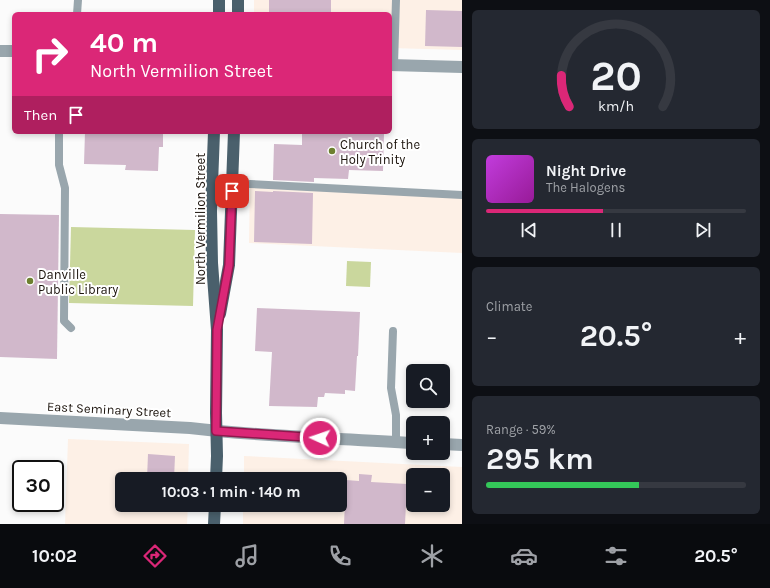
<!DOCTYPE html>
<html lang="en">
<head>
<meta charset="utf-8">
<style>
  body { margin:0; font-family:Karla,sans-serif; background:#242831; color:#f1f3f6; height:100vh; display:flex; flex-direction:column; font-size:15px; white-space:nowrap }
  * { box-sizing:border-box; margin:0 }
  p { font-size:13px; color:#9ea1a6 }
  .icon { flex:none; width:22px; height:22px; fill:none; stroke:currentColor; stroke-width:2; stroke-linecap:round; stroke-linejoin:round }
  .map { position:relative; flex:1; overflow:hidden }
  .drawer { display:flex; flex-direction:column; gap:10px; padding:10px; background:#0d0f14; width:308px }
  .drawer>* { flex:none }
  .hud { position:absolute; left:12px; top:12px; width:380px; height:122px; border-radius:6px; box-shadow:0 2px 6px #0003; background:#db2777; color:#fff; overflow:hidden }
  .controls { position:absolute; left:406px; top:364px; display:grid; gap:8px }
  .controls a { display:grid; place-items:center; width:44px; height:44px; border-radius:6px; background:#171b24; box-shadow:0 2px 6px #0003; font-size:20px }
  .speed { position:absolute; left:12px; top:460px; display:flex; gap:8px; font-size:20px; font-weight:700; text-align:center }
  .speed>* { display:grid; place-content:center; width:52px; height:52px; border-radius:50%; background:#171b24; box-shadow:0 2px 6px #0003; line-height:1 }
  .speed .limit { border:2px solid #111; border-radius:6px; background:#fff; color:#111 }
  .pin { position:absolute; display:grid; place-items:center; width:34px; height:34px; color:#fff; margin:-17px; border-radius:8px; box-shadow:0 2px 6px #0006 }
  .me { position:absolute; width:44px; margin:-22px; rotate:273deg; stroke-linejoin:round; filter:drop-shadow(0 0 3px #0008) }
  .turn { display:flex; align-items:center; gap:14px; height:84px; padding:0 12px; font-size:18px }
  .turn .icon { width:52px; height:52px; stroke-width:2.5 }
  .turn b { display:block; font-size:28px; line-height:34px }
  .then { display:flex; align-items:center; height:38px; padding:0 12px; background:#0003; gap:8px; font-size:15px }
  .big { font-size:30px; font-weight:700; line-height:1.1 }
  .drawer .card { flex:1; display:flex; flex-direction:column; justify-content:center; gap:6px; min-width:0; padding:0 14px; border-radius:6px; background:#242831 }
  .drawer .dial { align-items:center; gap:0 }
  .dial svg { height:104px; overflow:visible; fill:none; stroke:#363941; stroke-width:7; stroke-linecap:round; text-anchor:middle }
  .dial text { fill:#f1f3f6; stroke:none }
  .song { display:flex; align-items:center; gap:12px }
  .cover { width:48px; height:48px; border-radius:6px; background:linear-gradient(135deg,hsl(290 70% 55%),hsl(300 70% 35%)) }
  .played { height:4px; border-radius:2px; background:linear-gradient(90deg,#db2777 45%,#363941 45%) }
  .keys { display:flex; justify-content:space-around; direction:ltr }
  .heat { display:flex; justify-content:space-between; align-items:center; font-size:22px; direction:ltr }
  .charge { height:6px; border-radius:3px; background:linear-gradient(90deg,#34c759 59%,#363941 0) }
  .trip { position:absolute; left:115px; top:472px; width:232px; height:40px; border-radius:6px; background:#171b24; box-shadow:0 2px 6px #0003; font-weight:700; line-height:40px; text-align:center }
  .menu { display:flex; height:64px; justify-content:space-around; align-items:center; background:#090b0e; color:#9ea1a6 }
  .menu .icon { width:28px; height:28px }
  .menu .on { color:#db2777 }
  .menu b { font-size:18px; color:#f1f3f6 }
  main { display:flex; flex:1; min-height:0 }
  .map>svg:first-child { display:block }
  .built { fill:#fdf0e6; fill-rule:evenodd }
  .green { fill:#cad79d }
  .building { fill:#d1b8cb }
  .lines { fill:none; stroke-linecap:round; stroke-linejoin:round }
  .lane { stroke:#99a6ad; stroke-width:8 }
  .street { stroke:#99a6ad; stroke-width:12 }
  .primary { stroke:#4a606c; stroke-width:12 }
  .route-casing { stroke:#8e194d; stroke-width:10 }
  .route { stroke:#db2777; stroke-width:7 }
  .poi-dot { fill:#6d8030; stroke:#fff; stroke-width:1.5 }
  .labels { text-anchor:middle; stroke-width:4; stroke-linejoin:round; paint-order:stroke }
  .poi-label { font-size:13px; fill:#1c140d; stroke:#fff; text-anchor:start }
  .street-label { font-size:13px; fill:#1c140d; stroke:#fff }
</style>
</head>
<body>
<main>
<div class="map">
<svg width="462" height="524" viewBox="0 0 462 524">
  <rect width="100%" height="100%" fill="#fbfbfb"/>
  <!-- built -->
  <g class="built">
    <polygon points="254,0 462,0 462,50 390,48 390,14 254,14"/>
    <polygon points="250,184 462,195 462,253 249,243"/>
    <polygon points="68,439 189,444 188,479 122,479 122,505 188,505 187,524 65,524"/>
    <path d="M244,456L462,467V524H243V505H340V479H244ZM413,475H443V505H413Z"/>
  </g>
  <!-- green -->
  <g class="green">
    <polygon points="71,227 195,230 193,306 69,303"/>
    <polygon points="347,261 371,262 370,287 346,286"/>
  </g>
  <!-- building -->
  <g class="building">
    <rect x="269" y="0" width="62" height="14"/>
    <polygon points="426,10 462,11 462,47 425,46"/>
    <polygon points="85,132 163,132 163,147 159,147 158,171 125,170 126,165 84,164"/>
    <polygon points="302,132 384,134 383,171 349,170 348,179 314,178 314,182 273,180 274,144 302,145"/>
    <polygon points="255,191 273,192 273,191 313,193 312,244 254,242"/>
    <polygon points="0,214 59,215 57,359 0,357"/>
    <polygon points="257,308 360,312 358,356 357,356 355,391 345,390 345,394 325,393 324,397 318,397 317,407 269,406 272,352 255,351"/>
    <polygon points="148,454 175,456 174,479 147,479"/>
    <polygon points="359,474 372,475 371,482 407,484 405,524 344,524 346,480 359,481"/>
  </g>
  <g class="lines">
    <!-- lane -->
    <g class="lane">
      <polyline points="77,14 78,0"/>
      <polyline points="394,65 396,0"/>
      <polyline points="59,132 59,165 65,188 64,321 71,328"/>
      <polyline points="250,184 462,195"/>
      <polyline points="393,331 391,388 396,415 396,442"/>
    </g>
    <!-- street -->
    <g class="street">
      <polyline points="0,51 14,51"/>
      <polyline points="390,65 462,67"/>
      <path d="M0,418L190,428C264,437 338,438 413,443"/>
      <polyline points="443,444 462,445"/>
    </g>
    <!-- primary -->
    <g class="primary">
      <polyline points="219,14 219,0"/>
      <polyline points="238,14 238,0"/>
      <polyline points="214,132 211,211 212,263 217,330 216,413 217,456 216,479"/>
      <polyline points="220,314 229,265 234,132"/>
      <polyline points="214,524 215,505"/>
    </g>
  </g>
  <g class="lines">
    <!-- route casing -->
    <g class="route-casing">
      <polyline id="route" points="232,191 229,265 217,330 216,431 320,438"/>
    </g>
    <!-- route -->
    <use href="#route" class="route"/>
  </g>
  <!-- markers -->
  <g class="poi-dot">
    <circle cx="332" cy="151" r="4"/>
    <circle cx="30" cy="281" r="4"/>
  </g>
  <g class="labels">
    <!-- poi labels -->
    <g class="poi-label">
      <text x="340" y="149">Church of the<tspan x="340" dy="15">Holy Trinity</tspan></text>
      <text x="38" y="279">Danville<tspan x="38" dy="15">Public Library</tspan></text>
    </g>
    <!-- street labels -->
    <g class="street-label">
      <text transform="translate(200 219) rotate(-90)" y="5">North Vermilion Street</text>
      <text transform="translate(109 409) rotate(3)" y="5">East Seminary Street</text>
    </g>
  </g>
</svg>
<div class="controls">
<a><svg class="icon" aria-label="search" viewBox="0 0 24 24"><circle cx="10" cy="10" r="6"/><path d="M15 15l6 6"/></svg></a>
<a>+</a>
<a>−</a>
</div>
<div class="speed"><div class="limit">30</div></div>
<div class="pin" style="left:232px;top:191px;background:#d93025"><svg class="icon" aria-label="arrive" viewBox="0 0 24 24"><path d="M6 21V4h12l-3 4 3 4H6"/></svg></div>
<svg class="me" style="left:320px;top:438px" viewBox="-20 -20 40 40"><circle r="17" fill="#db2777" stroke="#fff" stroke-width="3"/><path d="M0-11L8 9 0 5-8 9z" fill="#fff"/></svg>
<div class="trip">10:03 · 1 min · 140 m</div>
<div class="hud">
<div class="turn"><svg class="icon" aria-label="right" viewBox="0 0 24 24"><path d="M7 20v-9h11M14 6l5 5-5 5"/></svg><div><b>40 m</b>North Vermilion Street</div></div>
<div class="then">Then<svg class="icon" aria-label="arrive" viewBox="0 0 24 24"><path d="M6 21V4h12l-3 4 3 4H6"/></svg></div>
</div>
</div>
<section class="drawer">
<div class="card dial"><svg viewBox="0 0 100 80">
<path d="M14 69A42 42 0 1 1 86 69"/>
<path d="M14 69A42 42 0 0 1 8 45" stroke="#db2777"/>
<text x="50" y="56" font-size="32" font-weight="700">20</text>
<text x="50" y="72" font-size="11">km/h</text>
</svg></div>
<div class="card">
<div class="song"><i class="cover"></i><div><b>Night Drive</b><p>The Halogens</p></div></div>
<div class="played"></div>
<div class="keys"><svg class="icon" aria-label="previous" viewBox="0 0 24 24"><path d="M18 5L8 12l10 7zM5 5v14"/></svg><svg class="icon" aria-label="pause" viewBox="0 0 24 24"><path d="M8 5v14M16 5v14"/></svg><svg class="icon" aria-label="next" viewBox="0 0 24 24"><path d="M6 5l10 7-10 7zM19 5v14"/></svg></div>
</div>
<div class="card"><p>Climate</p>
<div class="heat"><a>−</a><b class="big">20.5°</b><a>+</a></div>
</div>
<div class="card"><p>Range · 59%</p><b class="big">295 km</b><div class="charge"></div></div>
</section>
</main>
<nav class="menu">
<b>10:02</b>
<svg class="icon on" aria-label="directions" viewBox="0 0 24 24"><path d="M12 3l9 9-9 9-9-9zM9 14v-3h6M13 9l2 2-2 2"/></svg>
<svg class="icon" aria-label="music" viewBox="0 0 24 24"><path d="M9 18V5l10-2v13"/><circle cx="6" cy="18" r="3"/><circle cx="16" cy="16" r="3"/></svg>
<svg class="icon" aria-label="phone" viewBox="0 0 24 24"><path d="M5 4h4l2 5-3 2q2 4 5 5l2-3 5 2v4C11 20 4 13 5 4z"/></svg>
<svg class="icon" aria-label="climate" viewBox="0 0 24 24"><path d="M12 3v18M4 7l16 10M4 17L20 7"/></svg>
<svg class="icon" aria-label="car" viewBox="0 0 24 24"><path d="M5 17H2v-5l4-1 3-4h7l3 4 3 1v5h-3M9 17h6M6 11h13"/><circle cx="7" cy="17" r="2"/><circle cx="17" cy="17" r="2"/></svg>
<svg class="icon" aria-label="filters" viewBox="0 0 24 24"><path d="M4 7h16M4 17h16"/><circle cx="9" cy="7" r="2"/><circle cx="15" cy="17" r="2"/></svg>
<b>20.5°</b>
</nav>
</body>
</html>
